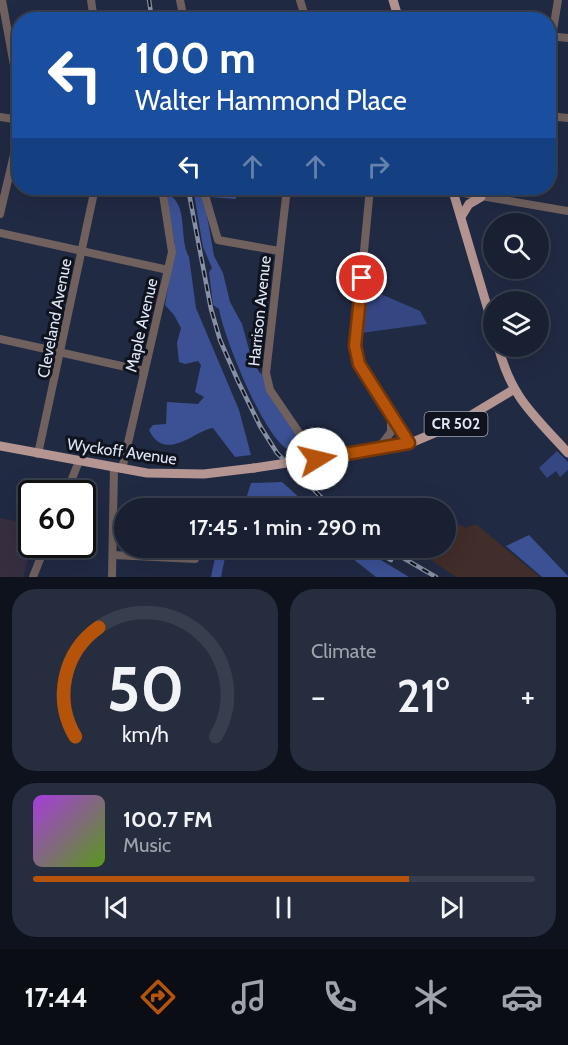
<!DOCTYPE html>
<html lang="en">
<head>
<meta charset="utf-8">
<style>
  body { margin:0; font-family:Cabin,sans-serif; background:#262d3e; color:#f1f3f6; height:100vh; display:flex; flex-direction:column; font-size:22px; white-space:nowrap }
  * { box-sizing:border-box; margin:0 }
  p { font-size:20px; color:#9fa3ac }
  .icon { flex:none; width:33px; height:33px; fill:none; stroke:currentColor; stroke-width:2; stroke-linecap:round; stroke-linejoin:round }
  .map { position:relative; height:577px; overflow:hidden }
  .details { display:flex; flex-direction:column; gap:12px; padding:12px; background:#0e121c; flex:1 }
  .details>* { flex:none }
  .banner { position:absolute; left:12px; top:12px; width:544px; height:183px; border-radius:24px; box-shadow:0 6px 24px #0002,0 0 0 2px #373e4d; background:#1a4fa0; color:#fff; overflow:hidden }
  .fabs { position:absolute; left:483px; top:213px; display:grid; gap:12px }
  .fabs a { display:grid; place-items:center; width:66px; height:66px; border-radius:50%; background:#192032; box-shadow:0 6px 24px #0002,0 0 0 2px #373e4d; font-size:30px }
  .speed { position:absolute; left:18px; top:480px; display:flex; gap:12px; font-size:30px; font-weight:700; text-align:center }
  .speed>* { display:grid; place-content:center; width:78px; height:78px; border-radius:50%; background:#192032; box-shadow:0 6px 24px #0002,0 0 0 2px #373e4d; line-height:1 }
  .speed .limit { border:3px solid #111; border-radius:9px; background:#fff; color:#111 }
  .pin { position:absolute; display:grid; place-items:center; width:51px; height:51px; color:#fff; margin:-26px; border:3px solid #fff; border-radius:50%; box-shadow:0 2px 6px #0007 }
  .me { position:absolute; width:66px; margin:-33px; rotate:81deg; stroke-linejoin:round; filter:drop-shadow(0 0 4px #0008) }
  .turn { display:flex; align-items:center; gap:21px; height:126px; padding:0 24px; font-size:27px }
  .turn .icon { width:78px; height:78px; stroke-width:2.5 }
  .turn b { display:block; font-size:42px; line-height:51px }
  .lanes { display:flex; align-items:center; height:57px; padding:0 24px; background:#0003; justify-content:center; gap:30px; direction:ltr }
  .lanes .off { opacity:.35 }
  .big { font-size:45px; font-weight:600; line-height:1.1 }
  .details .card { flex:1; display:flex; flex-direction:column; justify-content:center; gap:9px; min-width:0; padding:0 21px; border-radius:24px; background:#262d3e }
  .details .dial { align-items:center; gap:0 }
  .dial svg { height:156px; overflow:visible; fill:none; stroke:#373e4d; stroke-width:7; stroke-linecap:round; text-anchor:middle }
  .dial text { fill:#f1f3f6; stroke:none }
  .song { display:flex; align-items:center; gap:18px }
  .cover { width:72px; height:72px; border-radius:9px; background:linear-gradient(135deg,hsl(280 70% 55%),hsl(90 70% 35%)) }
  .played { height:6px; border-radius:3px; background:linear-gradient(90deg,#b45309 75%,#373e4d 75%) }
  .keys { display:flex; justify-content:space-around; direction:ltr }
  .heat { display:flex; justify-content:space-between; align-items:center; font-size:33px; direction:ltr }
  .details .tiles { flex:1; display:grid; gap:12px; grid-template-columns:1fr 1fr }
  .card:last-child { grid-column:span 2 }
  .trip { position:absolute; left:114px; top:498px; width:342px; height:60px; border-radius:30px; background:#192032; box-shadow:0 6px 24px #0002,0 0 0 2px #373e4d; font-weight:600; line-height:60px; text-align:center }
  .tab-bar { display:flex; height:96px; justify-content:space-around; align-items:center; background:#0a0d14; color:#9fa3ac }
  .tab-bar .icon { width:42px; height:42px }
  .tab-bar .active { color:#b45309 }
  .tab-bar b { font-size:27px; color:#f1f3f6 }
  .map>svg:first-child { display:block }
  .industrial { fill:#412d2a }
  .education { fill:#372f3f }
  .green { fill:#344783 }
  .forest { fill:#3b5194 }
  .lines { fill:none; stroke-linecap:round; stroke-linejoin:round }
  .minor { stroke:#70615f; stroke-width:8 }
  .major { stroke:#b59591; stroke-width:9 }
  .rail-casing { stroke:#878fa3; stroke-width:4.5 }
  .rail { stroke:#0f131e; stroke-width:2; stroke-dasharray:7; stroke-linecap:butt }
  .major-bridge { stroke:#b59591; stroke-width:9 }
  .route-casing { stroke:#753606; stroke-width:15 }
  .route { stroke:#b45309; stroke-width:10 }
  .labels { text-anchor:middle; stroke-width:6; stroke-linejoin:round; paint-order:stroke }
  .shield { fill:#0f131e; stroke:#a1a7b5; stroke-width:1.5 }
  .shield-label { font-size:15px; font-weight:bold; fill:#dfe6f6 }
  .street-label { font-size:16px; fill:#dfe6f6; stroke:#0f131e }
</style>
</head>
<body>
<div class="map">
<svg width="568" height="577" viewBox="0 0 568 577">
  <rect width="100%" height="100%" fill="#212a43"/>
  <!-- industrial -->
  <polygon class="industrial" points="445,502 457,523 466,528 476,524 540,577 456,577 413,548 446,548 446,508 436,508"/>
  <!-- education -->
  <polygon class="education" points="0,518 31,524 32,545 23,577 0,577"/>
  <!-- green -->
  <g class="green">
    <polygon points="367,288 420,311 427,324 361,333"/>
    <polygon points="557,451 568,462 568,470 560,477 556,471 547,478 539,468"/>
  </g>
  <!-- forest -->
  <g class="forest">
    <path d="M193,188H236V199L209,197L206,210L214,256L223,273L230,302L242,324L250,353L259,372L264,376L281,413L298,436L292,451C267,447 223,335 219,309L213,305L209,272L212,268L203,247Z"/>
    <path d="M171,196C188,208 179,240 189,257L196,308L239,410L251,455L235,457L213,428C197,429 165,464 149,430L153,425L166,424L167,402L198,404L204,397L195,392L201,365L198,361L185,364L179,362L177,343L181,328L174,315L165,305L175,244L167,198Z"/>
    <polygon points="282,482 311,508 243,508 251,483"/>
    <polygon points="529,535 568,576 568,577 542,577 506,546"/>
    <polygon points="217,548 227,548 221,577 211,577"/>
    <polygon points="339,548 361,548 409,577 376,577"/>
  </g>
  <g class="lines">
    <!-- minor -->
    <g class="minor">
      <polyline points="2,0 20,98"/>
      <polyline points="91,0 94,20"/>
      <polyline points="180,0 184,20"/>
      <polyline points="300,0 306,20"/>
      <polyline points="398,15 428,20"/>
      <polyline points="549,36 568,38"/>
      <polyline points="552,36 558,0"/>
      <polyline points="549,116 568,118"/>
      <polyline points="0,117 20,120"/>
      <polyline points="203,188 218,240 279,251"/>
      <polyline points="287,188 266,373 270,390 317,459"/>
      <polyline points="370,188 355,346 364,374 409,443"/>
      <polyline points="434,188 568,211"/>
      <polyline points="0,214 20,129"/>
      <polyline points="0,233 168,270"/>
      <polyline points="0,339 144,371"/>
      <polyline points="378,449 391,432 391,418"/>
      <polyline points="38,454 95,188"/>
      <polyline points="122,469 172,252 162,188"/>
      <polyline points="66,494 79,461"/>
      <polyline points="113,555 195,559"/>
      <polyline points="33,577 46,544"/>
      <polyline points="112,577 114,467"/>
    </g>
    <!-- major -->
    <g class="major">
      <polyline points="393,0 399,20"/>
      <polyline points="452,188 494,330"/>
      <polyline points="461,217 469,204 481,197"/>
      <path d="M498,346C512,399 533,414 568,453"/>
      <polyline points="0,446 147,473 204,474 254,468"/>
      <polyline points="306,460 413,442 458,423 513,390"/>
    </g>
    <!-- rail casing -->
    <g class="rail-casing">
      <g id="rail">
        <polyline points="149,0 152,20"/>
        <polyline points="188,188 211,309 220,340 238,381 260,426 277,453 332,508"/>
        <polyline points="371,548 391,560"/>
        <polyline points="386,548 436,577"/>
      </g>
    </g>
    <!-- rail -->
    <use href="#rail" class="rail"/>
    <!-- major-bridge -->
    <polyline class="major-bridge" points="254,468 306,460"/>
  </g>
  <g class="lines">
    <!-- route casing -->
    <g class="route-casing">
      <polyline id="route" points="317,459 409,443 359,364 355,346 362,278"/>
    </g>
    <!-- route -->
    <use href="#route" class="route"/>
  </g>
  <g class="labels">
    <!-- shield labels -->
    <rect class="shield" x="424.5" y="412" width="63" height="24" rx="4.5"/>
    <g class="shield-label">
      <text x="456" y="429">CR 502</text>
    </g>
    <!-- street labels -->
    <g class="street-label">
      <text transform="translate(259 311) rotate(-84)" y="6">Harrison Avenue</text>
      <text transform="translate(54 318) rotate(-79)" y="6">Cleveland Avenue</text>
      <text transform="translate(141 325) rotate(-77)" y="6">Maple Avenue</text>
      <text transform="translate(122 451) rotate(8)" y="6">Wyckoff Avenue</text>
    </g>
  </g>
</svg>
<div class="fabs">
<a><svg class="icon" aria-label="search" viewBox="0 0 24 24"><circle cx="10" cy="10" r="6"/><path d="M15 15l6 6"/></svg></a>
<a><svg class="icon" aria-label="layers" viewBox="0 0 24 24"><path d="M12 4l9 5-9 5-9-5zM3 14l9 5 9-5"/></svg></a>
</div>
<div class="speed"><div class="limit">60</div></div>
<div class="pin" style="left:362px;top:278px;background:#d93025"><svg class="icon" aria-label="arrive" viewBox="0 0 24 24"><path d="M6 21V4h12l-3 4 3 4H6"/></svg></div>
<svg class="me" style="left:317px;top:459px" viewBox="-20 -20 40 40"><circle r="19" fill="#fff"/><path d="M0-13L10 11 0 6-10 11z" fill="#b45309"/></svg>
<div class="trip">17:45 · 1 min · 290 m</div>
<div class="banner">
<div class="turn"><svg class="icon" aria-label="left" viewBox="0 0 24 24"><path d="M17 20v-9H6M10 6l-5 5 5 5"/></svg><div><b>100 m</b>Walter Hammond Place</div></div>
<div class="lanes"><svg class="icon" aria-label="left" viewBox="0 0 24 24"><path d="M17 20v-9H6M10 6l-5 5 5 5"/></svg><svg class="icon off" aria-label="ahead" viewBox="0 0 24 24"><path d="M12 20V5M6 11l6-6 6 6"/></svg><svg class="icon off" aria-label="ahead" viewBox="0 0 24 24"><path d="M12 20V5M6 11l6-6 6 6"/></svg><svg class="icon off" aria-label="right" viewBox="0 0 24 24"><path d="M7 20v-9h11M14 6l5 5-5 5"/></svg></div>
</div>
</div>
<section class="details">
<div class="tiles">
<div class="card dial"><svg viewBox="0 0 100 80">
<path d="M14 69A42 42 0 1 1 86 69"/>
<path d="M14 69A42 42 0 0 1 26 13" stroke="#b45309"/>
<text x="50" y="56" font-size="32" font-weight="700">50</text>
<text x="50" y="72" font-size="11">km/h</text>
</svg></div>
<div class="card"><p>Climate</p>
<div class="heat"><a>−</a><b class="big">21°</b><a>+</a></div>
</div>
<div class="card">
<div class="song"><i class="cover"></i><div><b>100.7 FM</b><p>Music</p></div></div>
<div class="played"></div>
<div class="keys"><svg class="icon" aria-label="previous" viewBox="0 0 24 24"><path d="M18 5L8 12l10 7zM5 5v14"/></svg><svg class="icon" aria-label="pause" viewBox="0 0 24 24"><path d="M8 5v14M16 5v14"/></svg><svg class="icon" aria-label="next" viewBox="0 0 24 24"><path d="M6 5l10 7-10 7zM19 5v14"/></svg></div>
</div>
</div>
</section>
<nav class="tab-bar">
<b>17:44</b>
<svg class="icon active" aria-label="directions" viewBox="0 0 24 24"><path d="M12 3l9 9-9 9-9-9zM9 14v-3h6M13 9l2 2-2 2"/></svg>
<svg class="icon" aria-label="music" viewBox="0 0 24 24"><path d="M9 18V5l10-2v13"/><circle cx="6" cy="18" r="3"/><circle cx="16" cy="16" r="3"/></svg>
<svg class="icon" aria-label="phone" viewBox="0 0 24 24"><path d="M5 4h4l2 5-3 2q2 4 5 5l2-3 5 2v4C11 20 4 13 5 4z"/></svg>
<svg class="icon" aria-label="climate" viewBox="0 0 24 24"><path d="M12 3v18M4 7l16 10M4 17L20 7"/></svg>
<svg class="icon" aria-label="car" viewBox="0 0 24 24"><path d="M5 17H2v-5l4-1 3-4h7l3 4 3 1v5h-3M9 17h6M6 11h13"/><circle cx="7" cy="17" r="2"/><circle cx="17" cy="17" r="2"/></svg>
</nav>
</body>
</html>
